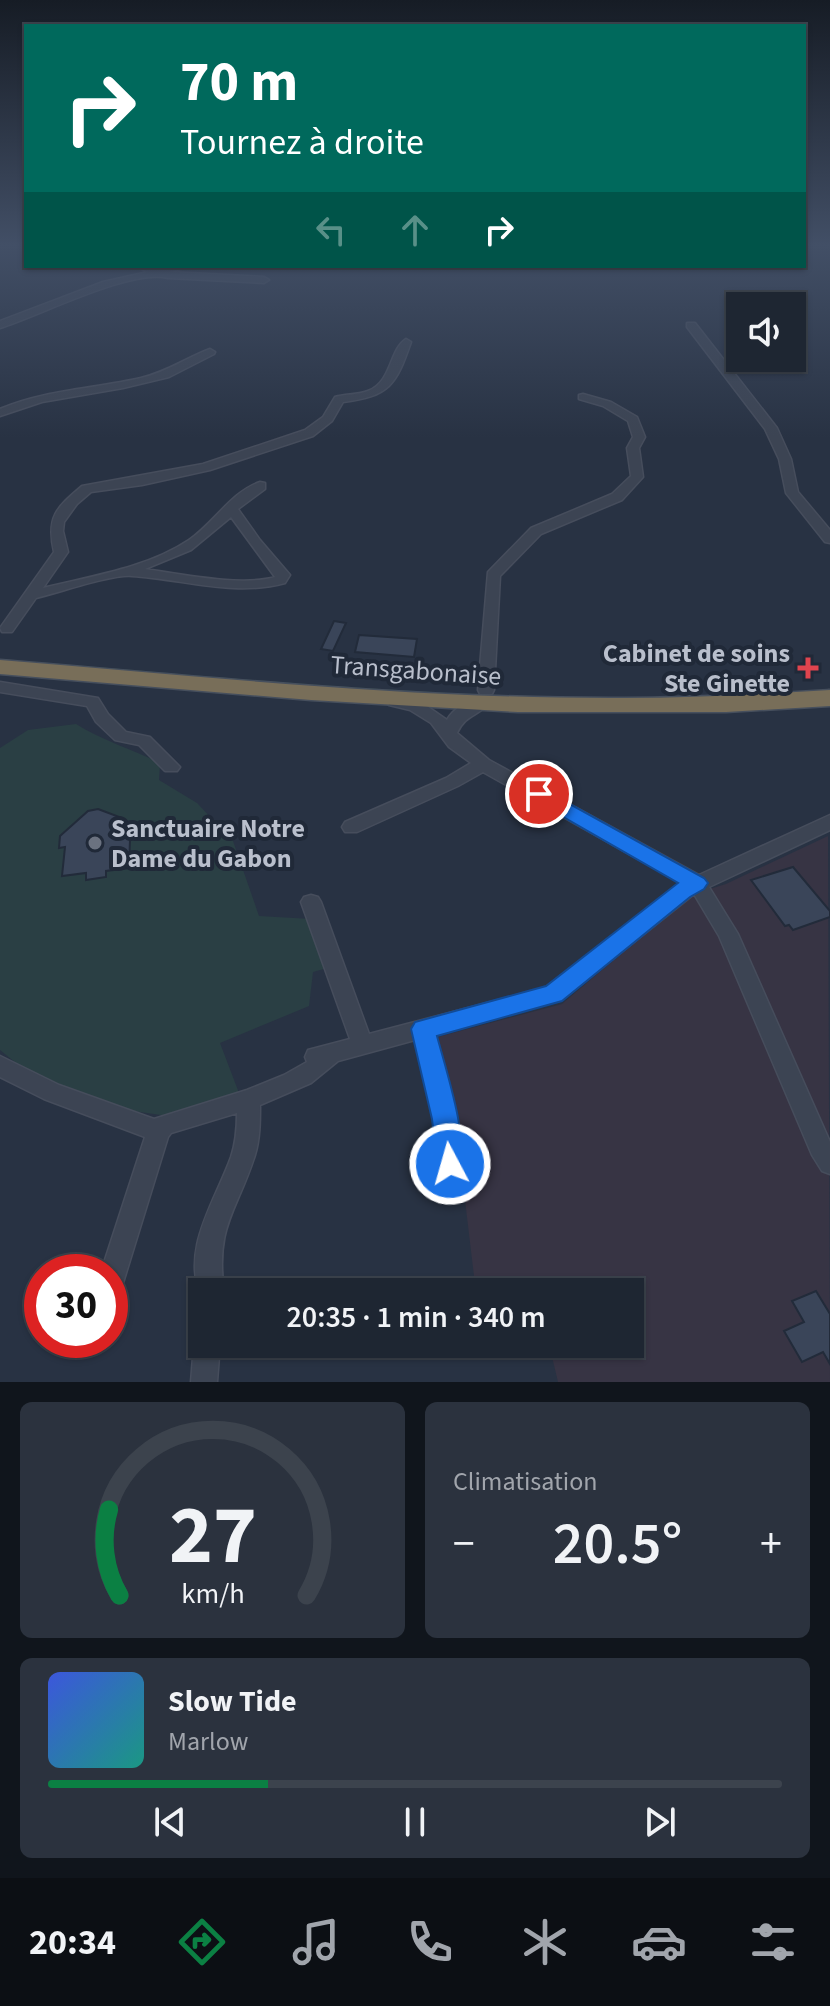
<!DOCTYPE html>
<html lang="fr">
<head>
<meta charset="utf-8">
<style>
  body { margin:0; font-family:"Source Sans 3",sans-serif; background:#2b323e; color:#f1f3f6; height:100vh; display:flex; flex-direction:column; font-size:30px; white-space:nowrap }
  * { box-sizing:border-box; margin:0 }
  p { font-size:26px; color:#a1a5ac }
  .icon { flex:none; width:44px; height:44px; fill:none; stroke:currentColor; stroke-width:2; stroke-linecap:round; stroke-linejoin:round }
  .map { position:relative; height:1382px; overflow:hidden }
  .drawer { display:flex; flex-direction:column; gap:20px; padding:20px; background:#10151c; flex:1 }
  .drawer>* { flex:none }
  .guide { position:absolute; left:24px; top:24px; width:782px; height:244px; border-radius:0px; box-shadow:0 2px 6px #0004,0 0 0 2px #3c434d; background:#00695c; color:#fff; overflow:hidden }
  .buttons { position:absolute; left:726px; top:292px; display:grid; gap:16px }
  .buttons a { display:grid; place-items:center; width:80px; height:80px; border-radius:0px; background:#1e2632; box-shadow:0 2px 6px #0004,0 0 0 2px #3c434d; font-size:40px }
  .speed { position:absolute; left:24px; top:1254px; display:flex; gap:16px; font-size:40px; font-weight:700; text-align:center }
  .speed>* { display:grid; place-content:center; width:104px; height:104px; border-radius:50%; background:#1e2632; box-shadow:0 2px 6px #0004,0 0 0 2px #3c434d; line-height:1 }
  .speed .limit { border:12px solid #d22; background:#fff; color:#111 }
  .pin { position:absolute; display:grid; place-items:center; width:68px; height:68px; color:#fff; margin:-34px; border:4px solid #fff; border-radius:50%; box-shadow:0 2px 8px #0007 }
  .me { position:absolute; width:88px; margin:-44px; rotate:354deg; stroke-linejoin:round; filter:drop-shadow(0 0 6px #0008) }
  .turn { display:flex; align-items:center; gap:28px; height:168px; padding:0 24px; font-size:36px }
  .turn .icon { width:104px; height:104px; stroke-width:2.5 }
  .turn b { display:block; font-size:56px; line-height:68px }
  .lanes { display:flex; align-items:center; height:76px; padding:0 24px; background:#0003; justify-content:center; gap:40px; direction:ltr }
  .lanes .off { opacity:.35 }
  .big { font-size:60px; font-weight:600; line-height:1.1 }
  .drawer .tile { flex:1; display:flex; flex-direction:column; justify-content:center; gap:12px; min-width:0; padding:0 28px; border-radius:12px; background:#2b323e }
  .drawer .dial { align-items:center; gap:0 }
  .dial svg { height:208px; overflow:visible; fill:none; stroke:#3c434d; stroke-width:7; stroke-linecap:round; text-anchor:middle }
  .dial text { fill:#f1f3f6; stroke:none }
  .song { display:flex; align-items:center; gap:24px }
  .cover { width:96px; height:96px; border-radius:12px; background:linear-gradient(135deg,hsl(230 70% 55%),hsl(170 70% 35%)) }
  .played { height:8px; border-radius:4px; background:linear-gradient(90deg,#0b8043 30%,#3c434d 30%) }
  .keys { display:flex; justify-content:space-around; direction:ltr }
  .heat { display:flex; justify-content:space-between; align-items:center; font-size:44px; direction:ltr }
  .drawer .tiles { flex:1; display:grid; gap:20px; grid-template-columns:1fr 1fr }
  .tile:last-child { grid-column:span 2 }
  .trip { position:absolute; left:188px; top:1278px; width:456px; height:80px; border-radius:0px; background:#1e2632; box-shadow:0 2px 6px #0004,0 0 0 2px #3c434d; font-weight:600; line-height:80px; text-align:center }
  .menu { display:flex; height:128px; justify-content:space-around; align-items:center; background:#0c0f14; color:#a1a5ac }
  .menu .icon { width:56px; height:56px }
  .menu .current { color:#0b8043 }
  .menu b { font-size:36px; color:#f1f3f6 }
  .map>svg:first-child { display:block }
  .medical { fill:#373444 }
  .green { fill:#2a3f44 }
  .building { fill:#3a4559; stroke:#222b3a; stroke-width:2 }
  .lines { fill:none; stroke-linecap:round; stroke-linejoin:round }
  .minor-casing { stroke:#464d5c; stroke-width:3 }
  .highway-casing { stroke:#464f5d; stroke-width:3 }
  .minor { fill:#3c4453; fill-rule:evenodd }
  .highway { fill:#786e59; fill-rule:evenodd }
  .route { fill:#1a73e8; stroke:#114b97; stroke-width:2 }
  .health-dot { fill:#e0444e; stroke:#202938; stroke-width:3 }
  .worship-dot { fill:#6b7280; stroke:#202938; stroke-width:3 }
  .labels { text-anchor:middle; stroke-width:8; stroke-linejoin:round; paint-order:stroke }
  .poi-label { font-size:26px; font-weight:bold; fill:#b9bfcc; stroke:#202938; text-anchor:end }
  .street-label { font-size:26px; fill:#b9bfcc; stroke:#202938 }
</style>
</head>
<body>
<div class="map">
<svg width="830" height="1382" viewBox="0 0 830 1382">
  <rect width="100%" height="100%" fill="#283243"/>
  <!-- medical -->
  <polygon class="medical" points="828,836 830,1382 558,1382 549,1344 630,1344 630,1292 537,1292 533,1279 474,1276 455,1116 434,1038 562,1004 690,895 726,884"/>
  <!-- green -->
  <g class="green">
    <path d="M0,659C276,681 553,712 830,690V694L731,700L441,698L0,663Z"/>
    <path d="M76,724C103,741 132,749 160,763L159,780L197,803L233,841L259,916L311,919L327,968L313,972L309,1006L220,1043L239,1093L168,1116L126,1110L32,1076L0,1050V748L28,730Z"/>
  </g>
  <!-- building -->
  <g class="building">
    <polygon points="334,621 346,623 333,651 321,649"/>
    <polygon points="359,635 417,639 414,657 355,652"/>
    <polygon points="98,809 122,818 126,827 135,826 134,839 130,840 129,868 106,871 106,877 86,880 86,873 62,876 65,847 59,848 60,836 88,811"/>
    <polygon points="793,867 830,911 830,917 793,930 789,925 785,926 751,880"/>
    <polygon points="816,1291 830,1314 830,1364 823,1352 802,1362 784,1331 804,1322 792,1301"/>
  </g>
  <g class="lines">
    <!-- minor casing -->
    <g class="minor-casing">
      <g id="minor">
        <path d="M135,266L159,269L190,266L170,272L264,277L269,280L264,283L168,278C132,268 39,316 0,328V321L103,282L148,272Z"/>
        <polygon points="687,323 695,323 777,428 791,459 798,492 830,530 830,543 825,542 786,493 779,459 765,429 687,327"/>
        <path d="M406,339L411,342C396,385 390,396 343,402L332,421L313,436L210,470L142,485L91,492L77,504L64,522L63,531L68,552L43,588C92,576 147,568 189,540C214,523 231,492 260,482L265,483V489L238,509L260,540L290,575L285,583C235,597 182,579 132,576C112,574 58,593 36,598L12,632H2L0,628L54,552C46,517 56,508 82,486L203,464L305,430L323,417L335,397C346,394 358,395 368,391C392,382 389,350 406,339ZM231,517L275,577C241,587 180,574 145,569L191,550Z"/>
        <path d="M210,349L215,352L214,354L169,377L123,388L42,402L0,416V409C45,390 93,389 141,378C167,372 186,358 210,349Z"/>
        <polygon points="583,394 611,402 637,417 645,437 639,448 643,477 622,500 541,534 500,576 494,690 492,694 480,694 478,690 488,572 531,528 612,494 631,476 627,448 633,437 628,421 603,406 579,399 579,395"/>
        <polygon points="0,682 98,698 108,714 126,732 150,737 180,767 177,771 165,771 139,745 115,740 96,722 87,706 0,692"/>
        <path d="M395,696L421,702L447,720C453,708 473,697 487,699L489,703C477,717 466,714 457,733L489,760L699,875L830,815V830L709,887L738,934L830,1142V1174L822,1171L812,1155L719,936L694,894L561,1000L435,1035C442,1062 467,1142 461,1166C458,1178 446,1196 435,1200L427,1197L423,1189L438,1162L434,1119L415,1040L338,1061L311,1083L260,1105C260,1121 260,1139 255,1155C237,1212 215,1225 224,1292H202V1301C180,1249 214,1204 231,1157C236,1142 237,1128 237,1113L171,1133L168,1137L123,1283L119,1292L110,1296V1272H101L145,1137L44,1099L0,1077V1056L59,1085L154,1119L247,1090L284,1075L307,1062L305,1057L308,1050L350,1039L301,902L304,897L311,895L318,897L321,902L369,1034L548,987L681,883L483,772L458,786L357,832H345L342,827L345,822L446,778L471,763L449,747L431,723L410,710L389,705L387,701L389,697Z"/>
        <polygon points="202,1333 202,1344 220,1344 217,1382 191,1382 194,1344 198,1335"/>
      </g>
    </g>
    <!-- highway casing -->
    <g class="highway-casing">
      <path id="highway" d="M0,660C207,677 416,699 624,698C693,698 761,694 830,690V706L726,712H518L311,700L0,674Z"/>
    </g>
    <!-- minor -->
    <use href="#minor" class="minor"/>
    <!-- highway -->
    <use href="#highway" class="highway"/>
  </g>
  <!-- sky -->
  <linearGradient id="sky" x2="0" y2="1"><stop stop-color="#161c25"/><stop offset="0.56" stop-color="#424f66"/><stop offset="1" stop-color="#424f66" stop-opacity="0"/></linearGradient>
  <rect width="830" height="438" fill="url(#sky)"/>
  <!-- route -->
  <path class="route" d="M539,787L704,878L708,883L704,889L690,897L562,1001L437,1036C445,1066 471,1146 459,1173L450,1176L441,1173L437,1164L432,1119L411,1029L415,1022L546,986L678,883L532,799L529,794Z"/>
  <!-- markers -->
  <path class="health-dot" d="M804 656h8v8h8v8h-8v8h-8v-8h-8v-8h8z"/>
  <circle class="worship-dot" cx="95" cy="843" r="8"/>
  <g class="labels">
    <!-- poi labels -->
    <g class="poi-label">
      <text x="790" y="662">Cabinet de soins<tspan x="790" dy="30">Ste Ginette</tspan></text>
      <text x="111" y="837" text-anchor="start">Sanctuaire Notre<tspan x="111" dy="30">Dame du Gabon</tspan></text>
    </g>
    <!-- street labels -->
    <g class="street-label">
      <text transform="translate(416 670) rotate(4)" y="9">Transgabonaise</text>
    </g>
  </g>
</svg>
<div class="buttons">
<a><svg class="icon" aria-label="sound" viewBox="0 0 24 24"><path d="M4 9h4l5-4v14l-5-4H4zM17 9q2 3 0 6"/></svg></a>
</div>
<div class="speed"><div class="limit">30</div></div>
<div class="pin" style="left:539px;top:794px;background:#d93025"><svg class="icon" aria-label="arrive" viewBox="0 0 24 24"><path d="M6 21V4h12l-3 4 3 4H6"/></svg></div>
<svg class="me" style="left:450px;top:1164px" viewBox="-20 -20 40 40"><circle r="17" fill="#1a73e8" stroke="#fff" stroke-width="3"/><path d="M0-11L8 9 0 5-8 9z" fill="#fff"/></svg>
<div class="trip">20:35 · 1 min · 340 m</div>
<div class="guide">
<div class="turn"><svg class="icon" aria-label="right" viewBox="0 0 24 24"><path d="M7 20v-9h11M14 6l5 5-5 5"/></svg><div><b>70 m</b>Tournez à droite</div></div>
<div class="lanes"><svg class="icon off" aria-label="left" viewBox="0 0 24 24"><path d="M17 20v-9H6M10 6l-5 5 5 5"/></svg><svg class="icon off" aria-label="ahead" viewBox="0 0 24 24"><path d="M12 20V5M6 11l6-6 6 6"/></svg><svg class="icon" aria-label="right" viewBox="0 0 24 24"><path d="M7 20v-9h11M14 6l5 5-5 5"/></svg></div>
</div>
</div>
<section class="drawer">
<div class="tiles">
<div class="tile dial"><svg viewBox="0 0 100 80">
<path d="M14 69A42 42 0 1 1 86 69"/>
<path d="M14 69A42 42 0 0 1 10 36" stroke="#0b8043"/>
<text x="50" y="56" font-size="32" font-weight="700">27</text>
<text x="50" y="72" font-size="11">km/h</text>
</svg></div>
<div class="tile"><p>Climatisation</p>
<div class="heat"><a>−</a><b class="big">20.5°</b><a>+</a></div>
</div>
<div class="tile">
<div class="song"><i class="cover"></i><div><b>Slow Tide</b><p>Marlow</p></div></div>
<div class="played"></div>
<div class="keys"><svg class="icon" aria-label="previous" viewBox="0 0 24 24"><path d="M18 5L8 12l10 7zM5 5v14"/></svg><svg class="icon" aria-label="pause" viewBox="0 0 24 24"><path d="M8 5v14M16 5v14"/></svg><svg class="icon" aria-label="next" viewBox="0 0 24 24"><path d="M6 5l10 7-10 7zM19 5v14"/></svg></div>
</div>
</div>
</section>
<nav class="menu">
<b>20:34</b>
<svg class="icon current" aria-label="directions" viewBox="0 0 24 24"><path d="M12 3l9 9-9 9-9-9zM9 14v-3h6M13 9l2 2-2 2"/></svg>
<svg class="icon" aria-label="music" viewBox="0 0 24 24"><path d="M9 18V5l10-2v13"/><circle cx="6" cy="18" r="3"/><circle cx="16" cy="16" r="3"/></svg>
<svg class="icon" aria-label="phone" viewBox="0 0 24 24"><path d="M5 4h4l2 5-3 2q2 4 5 5l2-3 5 2v4C11 20 4 13 5 4z"/></svg>
<svg class="icon" aria-label="climate" viewBox="0 0 24 24"><path d="M12 3v18M4 7l16 10M4 17L20 7"/></svg>
<svg class="icon" aria-label="car" viewBox="0 0 24 24"><path d="M5 17H2v-5l4-1 3-4h7l3 4 3 1v5h-3M9 17h6M6 11h13"/><circle cx="7" cy="17" r="2"/><circle cx="17" cy="17" r="2"/></svg>
<svg class="icon" aria-label="filters" viewBox="0 0 24 24"><path d="M4 7h16M4 17h16"/><circle cx="9" cy="7" r="2"/><circle cx="15" cy="17" r="2"/></svg>
</nav>
</body>
</html>
